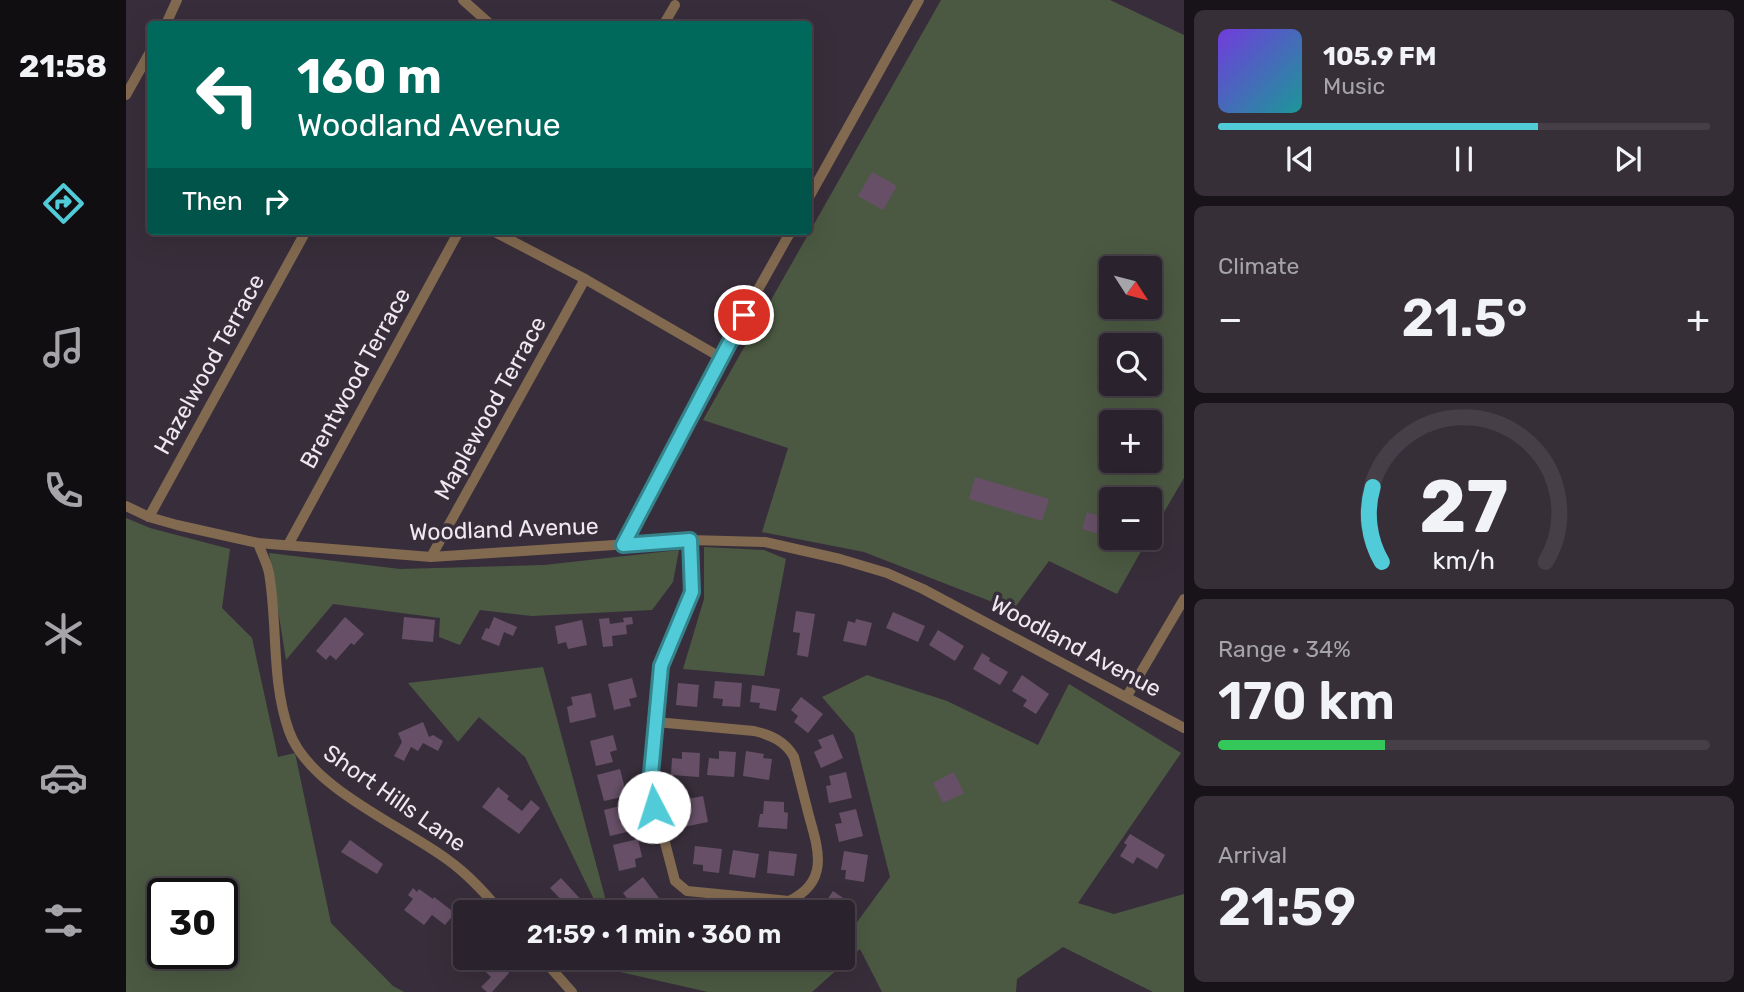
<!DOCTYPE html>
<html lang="en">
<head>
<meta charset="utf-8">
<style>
  body { margin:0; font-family:Rubik,sans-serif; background:#362f38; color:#f1f3f6; height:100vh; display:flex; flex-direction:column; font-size:26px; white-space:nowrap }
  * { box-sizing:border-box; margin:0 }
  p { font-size:23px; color:#a5a4a9 }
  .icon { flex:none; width:38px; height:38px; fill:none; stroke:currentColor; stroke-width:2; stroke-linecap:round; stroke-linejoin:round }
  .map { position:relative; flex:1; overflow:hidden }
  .side { display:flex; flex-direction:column; gap:10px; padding:10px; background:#171318; width:560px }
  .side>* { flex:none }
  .banner { position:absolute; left:21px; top:21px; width:665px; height:214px; border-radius:7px; box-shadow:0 7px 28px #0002,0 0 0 2px #463f48; background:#00695c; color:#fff; overflow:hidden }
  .needle { width:46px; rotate:126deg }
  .fabs { position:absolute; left:973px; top:256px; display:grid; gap:14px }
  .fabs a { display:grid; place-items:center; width:63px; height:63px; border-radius:7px; background:#2a222c; box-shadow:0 7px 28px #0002,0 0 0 2px #463f48; font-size:35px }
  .speed { position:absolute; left:21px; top:878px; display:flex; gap:14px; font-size:35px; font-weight:700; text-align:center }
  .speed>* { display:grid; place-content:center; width:91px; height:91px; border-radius:50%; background:#2a222c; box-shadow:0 7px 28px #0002,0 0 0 2px #463f48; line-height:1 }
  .speed .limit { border:4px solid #111; border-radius:10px; background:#fff; color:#111 }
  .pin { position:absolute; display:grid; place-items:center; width:60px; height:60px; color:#fff; margin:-30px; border:4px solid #fff; border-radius:50%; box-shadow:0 2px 7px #0007 }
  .me { position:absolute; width:77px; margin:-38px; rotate:355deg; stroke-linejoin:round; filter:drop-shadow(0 0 5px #0008) }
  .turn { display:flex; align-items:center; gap:24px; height:147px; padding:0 35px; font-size:32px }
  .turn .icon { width:91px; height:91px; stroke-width:2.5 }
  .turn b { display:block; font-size:49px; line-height:60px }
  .then { display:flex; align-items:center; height:66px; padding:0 35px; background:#0003; gap:14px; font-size:26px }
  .big { font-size:52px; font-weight:600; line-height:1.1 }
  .side .tile { flex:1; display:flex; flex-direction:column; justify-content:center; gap:10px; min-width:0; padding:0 24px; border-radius:10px; background:#362f38 }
  .side .dial { align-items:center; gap:0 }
  .dial svg { height:182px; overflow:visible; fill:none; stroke:#463f48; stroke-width:7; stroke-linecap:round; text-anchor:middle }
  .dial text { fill:#f1f3f6; stroke:none }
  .song { display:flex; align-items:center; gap:21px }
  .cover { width:84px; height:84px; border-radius:10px; background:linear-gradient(135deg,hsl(260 70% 55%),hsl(180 70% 35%)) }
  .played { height:7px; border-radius:4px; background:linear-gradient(90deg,#52cbd8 65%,#463f48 65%) }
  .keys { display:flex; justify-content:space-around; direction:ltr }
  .heat { display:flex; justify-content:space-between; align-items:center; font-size:38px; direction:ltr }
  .charge { height:10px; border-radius:5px; background:linear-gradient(90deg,#34c759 34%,#463f48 0) }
  .trip { position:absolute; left:327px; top:900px; width:402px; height:70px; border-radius:7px; background:#2a222c; box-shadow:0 7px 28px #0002,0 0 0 2px #463f48; font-weight:600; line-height:70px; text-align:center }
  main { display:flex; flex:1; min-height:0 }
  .tab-bar { display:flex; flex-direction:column; width:126px; justify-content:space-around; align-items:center; background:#110e12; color:#a5a4a9 }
  .tab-bar .icon { width:49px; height:49px }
  .tab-bar .on { color:#52cbd8 }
  .tab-bar b { font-size:32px; color:#f1f3f6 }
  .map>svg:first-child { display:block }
  .green { fill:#4b5942; fill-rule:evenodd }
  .building { fill:#675067 }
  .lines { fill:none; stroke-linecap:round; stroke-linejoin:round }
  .minor { stroke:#826a50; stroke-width:10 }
  .route-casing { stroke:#35848c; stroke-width:18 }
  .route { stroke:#52cbd8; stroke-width:12 }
  .labels { text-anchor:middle; stroke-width:7; stroke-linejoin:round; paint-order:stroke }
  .street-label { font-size:23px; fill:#eee8f0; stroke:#382e3b }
</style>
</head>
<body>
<main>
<nav class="tab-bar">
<b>21:58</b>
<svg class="icon on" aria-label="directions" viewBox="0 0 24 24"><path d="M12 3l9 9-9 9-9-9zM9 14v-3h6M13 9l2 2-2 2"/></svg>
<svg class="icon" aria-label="music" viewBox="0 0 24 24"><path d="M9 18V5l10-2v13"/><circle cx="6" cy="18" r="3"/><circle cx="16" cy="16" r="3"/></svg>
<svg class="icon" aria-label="phone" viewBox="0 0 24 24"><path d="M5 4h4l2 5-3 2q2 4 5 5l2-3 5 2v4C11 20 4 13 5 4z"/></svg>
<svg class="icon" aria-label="climate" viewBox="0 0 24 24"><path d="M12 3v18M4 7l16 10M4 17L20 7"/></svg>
<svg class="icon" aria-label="car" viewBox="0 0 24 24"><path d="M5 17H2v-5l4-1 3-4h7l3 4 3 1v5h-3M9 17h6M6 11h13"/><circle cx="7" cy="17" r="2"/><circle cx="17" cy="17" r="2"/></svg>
<svg class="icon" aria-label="filters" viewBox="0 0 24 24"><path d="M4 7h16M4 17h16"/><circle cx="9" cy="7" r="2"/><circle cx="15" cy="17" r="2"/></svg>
</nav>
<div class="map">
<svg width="1058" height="992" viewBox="0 0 1058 992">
  <rect width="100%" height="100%" fill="#382e3b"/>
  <!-- green -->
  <g class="green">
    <path d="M815,0H984L1058,35V478L1024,536V499H985V537H1023L991,594L923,561L887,610L738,552L636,532L662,448L577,420ZM985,268H1024V306H985ZM985,345H1024V383H985ZM985,422H1024V460H985Z"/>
    <path d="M0,518L24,528L104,549L96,608L126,638L152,757L169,753L205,923L267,986L278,992H0ZM37,894H96V954H37Z"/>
    <polygon points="578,547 638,550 660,559 638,676 557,669 578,599"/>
    <polygon points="553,550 547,582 526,610 406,616 354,610 334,645 313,637 314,618 207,604 160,660 143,553 274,569 418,565"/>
    <polygon points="417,667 483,912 474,912 399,757 353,717 332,742 282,683"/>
    <polygon points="741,675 821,701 912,745 943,684 1055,753 952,903 988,914 1058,894 1058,992 1027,992 937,947 891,979 890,992 756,992 734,949 686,992 582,992 481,969 481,957 572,957 670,967 694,957 718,957 718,940 764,877 728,734 696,697"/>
  </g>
  <!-- building -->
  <g class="building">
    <polygon points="746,172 771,186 757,210 732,196"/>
    <polygon points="849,477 923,499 916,521 843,499"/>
    <polygon points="961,512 985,519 985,538 956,529"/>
    <polygon points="670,611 689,614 682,657 671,655 674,633 667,632"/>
    <polygon points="767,612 799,626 792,642 760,628"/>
    <polygon points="219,617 238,634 228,645 225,643 210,660 204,655 200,660 190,651"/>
    <polygon points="278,617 309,620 307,642 276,639"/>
    <polygon points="368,617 391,627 387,636 378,632 373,646 355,639 360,628 363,629"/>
    <polygon points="506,617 507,624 500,625 501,634 486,636 487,646 477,647 473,619 483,618 484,624 498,622 497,618"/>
    <polygon points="730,619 746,623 740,646 717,641 722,621 729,623"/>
    <polygon points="456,620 461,645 442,649 440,642 432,644 429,626"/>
    <polygon points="812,630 838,646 829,661 803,645"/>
    <polygon points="856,653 864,658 863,661 882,672 874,685 847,669"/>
    <polygon points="896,675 923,694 910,714 897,706 901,700 886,691"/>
    <polygon points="506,678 511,697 503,699 505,706 488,710 482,684"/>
    <polygon points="589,681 616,683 614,707 596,706 597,699 587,698"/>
    <polygon points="552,683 573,685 571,707 550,705"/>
    <polygon points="626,685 654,689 650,711 633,708 634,703 624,702"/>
    <polygon points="465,693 470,717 444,723 441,707 447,705 445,697"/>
    <polygon points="675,697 697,714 682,733 668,722 672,716 665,710"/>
    <polygon points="297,722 303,737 307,735 317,741 312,751 297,743 292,751 285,747 278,761 268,756 276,742 272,733"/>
    <polygon points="707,734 717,758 695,768 688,752 696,748 692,740"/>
    <polygon points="487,735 491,750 484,752 487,762 470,766 464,741"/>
    <polygon points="593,751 610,752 608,777 581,775 583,758 593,759"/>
    <polygon points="620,751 638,754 637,758 646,759 643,780 617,776"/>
    <polygon points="556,752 574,753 573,777 545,775 546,758 556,759"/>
    <polygon points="494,769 501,796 478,801 471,775"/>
    <polygon points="720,772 726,798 703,803 700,786 705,785 703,776"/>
    <polygon points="828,772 838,793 817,803 807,783"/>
    <polygon points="372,787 383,796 381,799 396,811 405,800 414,808 393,834 356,807"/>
    <polygon points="577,796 582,822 557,827 552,801"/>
    <polygon points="638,801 658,802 658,812 662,813 661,829 632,827 634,814 637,814"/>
    <polygon points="502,804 509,830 484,836 478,810"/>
    <polygon points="730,809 737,836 713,842 709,824 716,823 713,813"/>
    <polygon points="1004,834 1039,855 1031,869 1011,857 1007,864 994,856 1001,845 998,843"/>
    <polygon points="512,839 516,857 509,859 510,867 493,871 487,845"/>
    <polygon points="224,840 257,864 251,874 215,852"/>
    <polygon points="569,846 596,849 593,873 577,871 577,865 567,864"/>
    <polygon points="607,850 633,854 629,878 603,874"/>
    <polygon points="643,851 671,854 668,876 641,873"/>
    <polygon points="718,851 742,855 738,882 719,879 720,870 715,870"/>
    <polygon points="517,877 533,898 517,912 512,912 497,893"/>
    <polygon points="435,878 459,904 452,911 449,907 445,910 424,888"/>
    <polygon points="287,888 291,892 293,889 307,899 308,897 329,913 319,925 306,915 298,925 278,910 287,899 282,895"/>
    <polygon points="707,891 726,904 718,917 718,912 701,912 702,909 697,906"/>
    <polygon points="352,957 368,957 383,973 366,992 361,992 355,987 365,977 349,961"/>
  </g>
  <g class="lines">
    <!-- minor -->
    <g class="minor">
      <polyline points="337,0 364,24"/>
      <polyline points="40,24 51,0"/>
      <polyline points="538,24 549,5"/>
      <polyline points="0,95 24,52"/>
      <polyline points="682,199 793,0"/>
      <polyline points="367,231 459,279 594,357"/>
      <polyline points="0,506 23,517 51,525 132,543 305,557 564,540 639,542 714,559 761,573 797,589 1058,728"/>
      <polyline points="23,517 180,231"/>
      <path d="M132,543C135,552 141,563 143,573C152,625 145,681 163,731C183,788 275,825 322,860C343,875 359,893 375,912"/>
      <polyline points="162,545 333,231"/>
      <polyline points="497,545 594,357 665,231"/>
      <polyline points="305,557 459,279"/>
      <polyline points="1001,696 1058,599"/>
      <path d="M530,722L628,731C645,735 659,741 668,757C673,776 678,796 683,816C693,851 703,882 663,901L561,891L549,881L524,785L535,666L566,592L564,540"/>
      <polyline points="415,957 446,992"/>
    </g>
  </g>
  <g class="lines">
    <!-- route casing -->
    <g class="route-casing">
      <polyline id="route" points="528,807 524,785 535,666 566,592 564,540 497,545 618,315"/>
    </g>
    <!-- route -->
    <use href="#route" class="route"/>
  </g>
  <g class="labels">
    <!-- street labels -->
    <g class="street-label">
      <text transform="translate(83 364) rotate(-61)" y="8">Hazelwood Terrace</text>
      <text transform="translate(229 378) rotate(-61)" y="8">Brentwood Terrace</text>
      <text transform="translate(364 408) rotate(-61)" y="8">Maplewood Terrace</text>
      <text transform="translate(378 529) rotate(-2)" y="8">Woodland Avenue</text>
      <text transform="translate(950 646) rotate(28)" y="8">Woodland Avenue</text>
      <text transform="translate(269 798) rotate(35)" y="8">Short Hills Lane</text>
    </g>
  </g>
</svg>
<div class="fabs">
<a><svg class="needle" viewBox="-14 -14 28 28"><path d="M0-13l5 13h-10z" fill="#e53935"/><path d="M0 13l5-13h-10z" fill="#a5a4a9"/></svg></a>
<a><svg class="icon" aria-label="search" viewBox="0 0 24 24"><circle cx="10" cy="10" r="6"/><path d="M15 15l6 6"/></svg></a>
<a>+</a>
<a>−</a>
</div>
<div class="speed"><div class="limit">30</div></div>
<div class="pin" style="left:618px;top:315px;background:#d93025"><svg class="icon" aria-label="arrive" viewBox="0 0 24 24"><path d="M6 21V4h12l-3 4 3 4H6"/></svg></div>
<svg class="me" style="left:528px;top:807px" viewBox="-20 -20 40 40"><circle r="19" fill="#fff"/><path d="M0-13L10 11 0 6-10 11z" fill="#52cbd8"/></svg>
<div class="trip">21:59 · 1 min · 360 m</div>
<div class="banner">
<div class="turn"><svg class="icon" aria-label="left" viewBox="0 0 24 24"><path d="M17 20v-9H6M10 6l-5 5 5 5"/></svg><div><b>160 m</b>Woodland Avenue</div></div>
<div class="then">Then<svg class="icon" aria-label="right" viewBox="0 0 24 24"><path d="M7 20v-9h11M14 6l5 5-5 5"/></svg></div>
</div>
</div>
<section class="side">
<div class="tile">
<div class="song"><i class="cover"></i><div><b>105.9 FM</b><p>Music</p></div></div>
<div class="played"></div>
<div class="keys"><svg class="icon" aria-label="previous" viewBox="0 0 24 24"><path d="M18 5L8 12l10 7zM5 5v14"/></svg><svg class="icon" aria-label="pause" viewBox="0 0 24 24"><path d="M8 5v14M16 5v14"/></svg><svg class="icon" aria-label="next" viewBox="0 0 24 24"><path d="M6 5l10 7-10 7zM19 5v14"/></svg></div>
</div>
<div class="tile"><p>Climate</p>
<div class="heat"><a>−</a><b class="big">21.5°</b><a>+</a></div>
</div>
<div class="tile dial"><svg viewBox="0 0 100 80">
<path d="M14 69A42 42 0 1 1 86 69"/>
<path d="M14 69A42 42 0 0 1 10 36" stroke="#52cbd8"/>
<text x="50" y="56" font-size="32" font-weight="700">27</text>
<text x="50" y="72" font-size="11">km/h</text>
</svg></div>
<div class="tile"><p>Range · 34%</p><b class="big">170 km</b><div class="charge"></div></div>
<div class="tile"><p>Arrival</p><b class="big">21:59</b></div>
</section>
</main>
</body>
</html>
